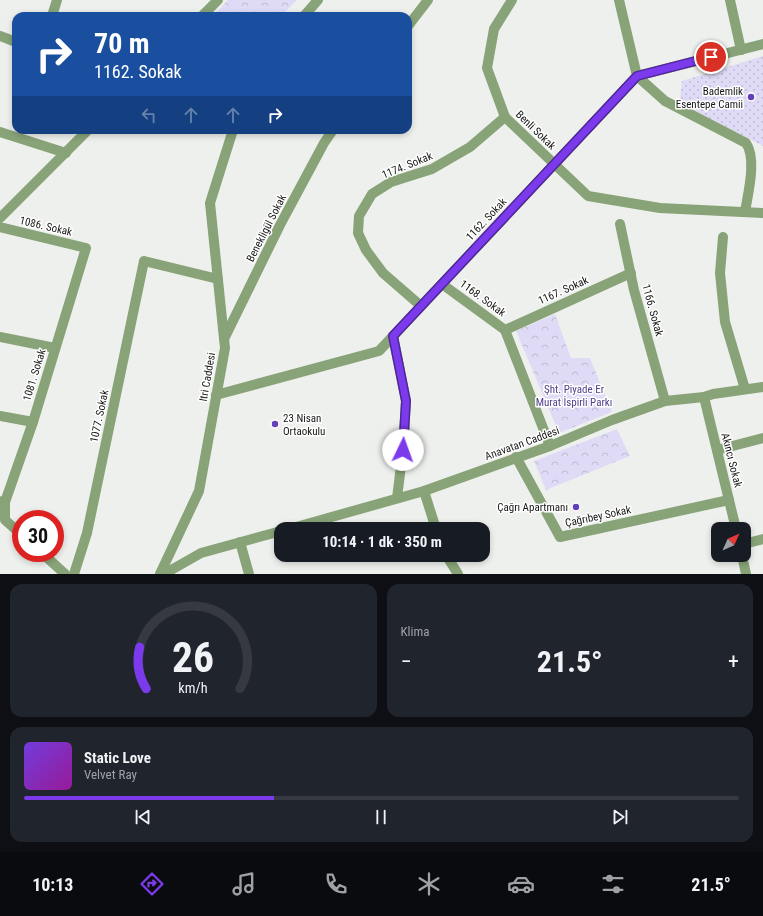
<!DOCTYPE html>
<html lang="tr">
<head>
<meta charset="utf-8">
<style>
  body { margin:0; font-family:"Roboto Condensed",sans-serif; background:#20242c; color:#f1f3f6; height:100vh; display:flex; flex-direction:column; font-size:15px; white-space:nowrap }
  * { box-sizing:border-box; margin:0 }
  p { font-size:13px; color:#9ea1a6 }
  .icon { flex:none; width:22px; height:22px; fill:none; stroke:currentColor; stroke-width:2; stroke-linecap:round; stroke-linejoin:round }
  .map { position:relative; height:574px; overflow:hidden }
  .sheet { display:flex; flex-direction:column; gap:10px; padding:10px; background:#0d0f14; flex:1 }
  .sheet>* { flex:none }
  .top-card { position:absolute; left:12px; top:12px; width:400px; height:122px; border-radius:12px; box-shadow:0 2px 6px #0003; background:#1a4fa0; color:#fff; overflow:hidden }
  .needle { width:26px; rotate:45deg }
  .fabs { position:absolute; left:711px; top:522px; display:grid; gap:8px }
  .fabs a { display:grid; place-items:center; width:40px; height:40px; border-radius:8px; background:#171b24; box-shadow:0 2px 6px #0003; font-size:20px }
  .speed { position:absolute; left:12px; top:510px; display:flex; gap:8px; font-size:20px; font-weight:700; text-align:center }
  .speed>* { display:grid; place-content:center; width:52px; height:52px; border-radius:50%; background:#171b24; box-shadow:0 2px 6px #0003; line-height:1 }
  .speed .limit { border:6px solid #d22; background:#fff; color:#111 }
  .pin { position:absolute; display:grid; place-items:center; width:34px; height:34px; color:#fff; margin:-17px; border:2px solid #fff; border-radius:50%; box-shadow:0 1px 4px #0007 }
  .me { position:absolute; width:44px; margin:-22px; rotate:3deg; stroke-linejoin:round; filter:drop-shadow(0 0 3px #0008) }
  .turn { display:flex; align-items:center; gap:14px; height:84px; padding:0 16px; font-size:18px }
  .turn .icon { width:52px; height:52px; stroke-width:2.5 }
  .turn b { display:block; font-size:28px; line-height:34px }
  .lanes { display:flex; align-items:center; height:38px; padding:0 16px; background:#0003; justify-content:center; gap:20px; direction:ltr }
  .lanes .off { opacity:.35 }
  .big { font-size:30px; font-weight:700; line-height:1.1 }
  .sheet .card { flex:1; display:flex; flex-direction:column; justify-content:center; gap:6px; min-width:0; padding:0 14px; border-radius:12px; background:#20242c }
  .sheet .dial { align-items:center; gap:0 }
  .dial svg { height:104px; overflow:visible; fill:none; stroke:#363941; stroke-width:7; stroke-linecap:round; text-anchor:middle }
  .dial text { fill:#f1f3f6; stroke:none }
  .song { display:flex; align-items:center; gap:12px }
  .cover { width:48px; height:48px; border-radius:6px; background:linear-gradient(135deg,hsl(260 70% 55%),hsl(300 70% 35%)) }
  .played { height:4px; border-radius:2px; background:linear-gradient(90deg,#7c3aed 35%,#363941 35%) }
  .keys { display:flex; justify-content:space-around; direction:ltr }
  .heat { display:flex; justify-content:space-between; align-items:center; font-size:22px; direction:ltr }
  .sheet .tiles { flex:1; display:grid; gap:10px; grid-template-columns:1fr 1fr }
  .card:last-child { grid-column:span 2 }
  .trip { position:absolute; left:274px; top:522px; width:216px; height:40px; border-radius:12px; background:#171b24; box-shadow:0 2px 6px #0003; font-weight:700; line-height:40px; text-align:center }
  .tab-bar { display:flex; height:64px; justify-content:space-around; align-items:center; background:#090b0e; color:#9ea1a6 }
  .tab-bar .icon { width:28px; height:28px }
  .tab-bar .on { color:#7c3aed }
  .tab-bar b { font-size:18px; color:#f1f3f6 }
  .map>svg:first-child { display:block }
  .grass { fill:url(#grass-dots) }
  .forest { fill:url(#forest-crowns) }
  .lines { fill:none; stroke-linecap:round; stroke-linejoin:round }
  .street { stroke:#88a377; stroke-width:10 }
  .route-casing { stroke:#51269a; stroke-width:10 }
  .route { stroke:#7c3aed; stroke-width:7 }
  .poi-dot { fill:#6440b8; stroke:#fff; stroke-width:1.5 }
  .labels { text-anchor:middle; stroke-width:3; stroke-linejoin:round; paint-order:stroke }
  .poi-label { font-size:11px; fill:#171716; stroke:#fff; text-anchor:end }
  .street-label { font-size:11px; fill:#171716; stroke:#fff }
  .park-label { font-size:11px; fill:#53408d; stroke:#fff }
</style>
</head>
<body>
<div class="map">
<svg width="763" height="574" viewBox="0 0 763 574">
  <defs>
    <pattern id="grass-dots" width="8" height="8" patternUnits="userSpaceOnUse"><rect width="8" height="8" fill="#dfdbf6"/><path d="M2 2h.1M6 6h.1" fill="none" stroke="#bfbbd2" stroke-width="1.8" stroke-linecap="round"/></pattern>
    <pattern id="forest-crowns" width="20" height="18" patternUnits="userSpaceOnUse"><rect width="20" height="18" fill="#dfdbf6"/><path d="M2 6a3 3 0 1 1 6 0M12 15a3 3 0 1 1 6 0" fill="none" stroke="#bfbbd2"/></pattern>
  </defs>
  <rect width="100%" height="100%" fill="#eef0ed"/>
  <!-- grass -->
  <polygon class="grass" points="763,56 763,146 697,112 680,99 682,81"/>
  <!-- forest -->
  <g class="forest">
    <polygon points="228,0 297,0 281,16 213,16"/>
    <polygon points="555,314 571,358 590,358 612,412 559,433 516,331"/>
    <polygon points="617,429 630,456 546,490 534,461"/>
  </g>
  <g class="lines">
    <!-- street -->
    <g class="street">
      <polyline points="512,0 494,29 487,68 505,117 588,196 660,208 763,213"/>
      <polyline points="619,0 637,76"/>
      <polyline points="730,0 741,50"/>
      <polyline points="52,16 57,0"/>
      <polyline points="202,16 218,0"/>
      <polyline points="304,16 318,0"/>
      <polyline points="408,26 428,0"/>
      <polyline points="0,36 16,42"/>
      <path d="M637,76L665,101L746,143C757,159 748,193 745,212"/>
      <polyline points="0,132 66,153"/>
      <polyline points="0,218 88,130"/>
      <polyline points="620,224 634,290 665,401"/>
      <polyline points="0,227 86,248 33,422 5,502 0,508"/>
      <polyline points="723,237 720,273 725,322 745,389"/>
      <polyline points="442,284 505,330 550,446"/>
      <polyline points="421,306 383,273 366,250 358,233 359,216 372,194 391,182 432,169 470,147 505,117"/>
      <polyline points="505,330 631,273"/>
      <polyline points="393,336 406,401 403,450 397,498"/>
      <polyline points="0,337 55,348"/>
      <polyline points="224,339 280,225 324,143 333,130"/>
      <polyline points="216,395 379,351 637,76 763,44"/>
      <polyline points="704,397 736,529"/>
      <polyline points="0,416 33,422"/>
      <polyline points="717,450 763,438"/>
      <polyline points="516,457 560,537 729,500"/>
      <polyline points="424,491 436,529"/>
      <polyline points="2,501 5,502 5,520 21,534"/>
      <polyline points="289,529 424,491 550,446 612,420 665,401 704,397 713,394 763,387"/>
      <polyline points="240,542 249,574"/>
      <polyline points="744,544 763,539"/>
      <polyline points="42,553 65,574"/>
      <polyline points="446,555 458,574"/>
      <polyline points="742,555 746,574"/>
      <polyline points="74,574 87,533 144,261 218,279"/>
      <polyline points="160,574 199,491 225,348 210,203 233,130"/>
      <polyline points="164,574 201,553 281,531"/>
    </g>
  </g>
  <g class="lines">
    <!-- route casing -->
    <g class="route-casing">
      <polyline id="route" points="403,450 406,401 393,336 637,76 711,57"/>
    </g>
    <!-- route -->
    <use href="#route" class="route"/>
  </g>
  <!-- markers -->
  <g class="poi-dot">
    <circle cx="751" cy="97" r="4"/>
    <circle cx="275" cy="424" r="4"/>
    <circle cx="576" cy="507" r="4"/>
  </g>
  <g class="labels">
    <!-- poi labels -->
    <g class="poi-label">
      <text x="743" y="95">Bademlik<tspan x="743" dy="13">Esentepe Camii</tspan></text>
      <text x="283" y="422" text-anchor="start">23 Nisan<tspan x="283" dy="13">Ortaokulu</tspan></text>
      <text x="568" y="511">Çağrı Apartmanı</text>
    </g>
    <!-- street labels -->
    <g class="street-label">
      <text transform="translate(536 130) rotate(44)" y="4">Benli Sokak</text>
      <text transform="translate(407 165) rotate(-22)" y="4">1174. Sokak</text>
      <text transform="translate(486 219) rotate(-47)" y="4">1162. Sokak</text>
      <text transform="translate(46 226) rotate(13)" y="4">1086. Sokak</text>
      <text transform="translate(266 228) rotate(-63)" y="4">Benekligül Sokak</text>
      <text transform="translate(563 290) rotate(-24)" y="4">1167. Sokak</text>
      <text transform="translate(483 298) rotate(36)" y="4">1168. Sokak</text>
      <text transform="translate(653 310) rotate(75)" y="4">1166. Sokak</text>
      <text transform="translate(34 375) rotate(-73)" y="4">1081. Sokak</text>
      <text transform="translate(207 377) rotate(-80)" y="4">Itri Caddesi</text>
      <text transform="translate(99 416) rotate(-78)" y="4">1077. Sokak</text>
      <text transform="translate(522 443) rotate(-20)" y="4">Anavatan Caddesi</text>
      <text transform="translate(732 460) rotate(76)" y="4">Akıncı Sokak</text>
      <text transform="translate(598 516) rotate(-12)" y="4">Çağrıbey Sokak</text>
    </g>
    <!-- park labels -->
    <g class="park-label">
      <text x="574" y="393">Şht. Piyade Er<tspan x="574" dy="13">Murat İspirli Parkı</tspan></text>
    </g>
  </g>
</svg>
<div class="fabs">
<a><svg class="needle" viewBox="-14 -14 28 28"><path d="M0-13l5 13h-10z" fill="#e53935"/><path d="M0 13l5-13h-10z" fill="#9ea1a6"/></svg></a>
</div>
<div class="speed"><div class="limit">30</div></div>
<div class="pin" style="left:711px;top:57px;background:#d93025"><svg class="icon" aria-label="arrive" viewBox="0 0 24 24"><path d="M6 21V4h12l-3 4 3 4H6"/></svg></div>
<svg class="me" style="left:403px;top:450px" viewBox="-20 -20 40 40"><circle r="19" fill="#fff"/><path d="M0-13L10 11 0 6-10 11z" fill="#7c3aed"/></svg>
<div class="trip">10:14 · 1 dk · 350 m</div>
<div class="top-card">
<div class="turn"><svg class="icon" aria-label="right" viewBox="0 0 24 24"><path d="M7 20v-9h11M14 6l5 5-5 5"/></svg><div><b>70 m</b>1162. Sokak</div></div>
<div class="lanes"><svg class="icon off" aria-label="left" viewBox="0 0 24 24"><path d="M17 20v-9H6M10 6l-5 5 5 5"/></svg><svg class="icon off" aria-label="ahead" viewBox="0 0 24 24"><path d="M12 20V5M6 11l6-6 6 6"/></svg><svg class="icon off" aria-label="ahead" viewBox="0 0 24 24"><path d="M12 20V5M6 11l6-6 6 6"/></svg><svg class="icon" aria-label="right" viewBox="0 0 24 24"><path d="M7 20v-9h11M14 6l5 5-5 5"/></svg></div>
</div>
</div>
<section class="sheet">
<div class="tiles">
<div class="card dial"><svg viewBox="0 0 100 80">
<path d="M14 69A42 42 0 1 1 86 69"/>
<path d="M14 69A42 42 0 0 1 9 37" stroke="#7c3aed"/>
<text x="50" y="56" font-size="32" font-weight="700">26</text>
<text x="50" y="72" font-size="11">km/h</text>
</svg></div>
<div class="card"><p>Klima</p>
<div class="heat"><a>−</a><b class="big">21.5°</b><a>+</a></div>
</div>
<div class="card">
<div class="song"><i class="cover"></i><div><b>Static Love</b><p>Velvet Ray</p></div></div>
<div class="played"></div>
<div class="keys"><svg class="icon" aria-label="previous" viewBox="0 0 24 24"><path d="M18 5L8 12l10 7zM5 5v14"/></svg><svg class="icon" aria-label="pause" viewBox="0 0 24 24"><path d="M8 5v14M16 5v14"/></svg><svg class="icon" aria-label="next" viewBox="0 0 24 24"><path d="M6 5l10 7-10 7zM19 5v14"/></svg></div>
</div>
</div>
</section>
<nav class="tab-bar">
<b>10:13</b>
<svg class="icon on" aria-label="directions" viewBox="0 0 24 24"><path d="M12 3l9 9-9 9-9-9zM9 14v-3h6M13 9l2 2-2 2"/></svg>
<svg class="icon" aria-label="music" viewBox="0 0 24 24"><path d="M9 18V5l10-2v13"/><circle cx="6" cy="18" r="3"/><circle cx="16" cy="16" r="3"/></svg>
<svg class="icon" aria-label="phone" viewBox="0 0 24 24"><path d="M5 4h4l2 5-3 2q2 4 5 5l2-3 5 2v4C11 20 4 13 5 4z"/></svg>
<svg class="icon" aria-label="climate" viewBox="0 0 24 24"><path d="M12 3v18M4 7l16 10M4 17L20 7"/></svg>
<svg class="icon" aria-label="car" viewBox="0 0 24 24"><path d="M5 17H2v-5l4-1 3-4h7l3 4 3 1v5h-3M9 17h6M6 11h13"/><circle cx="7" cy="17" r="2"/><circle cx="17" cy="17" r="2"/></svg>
<svg class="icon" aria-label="filters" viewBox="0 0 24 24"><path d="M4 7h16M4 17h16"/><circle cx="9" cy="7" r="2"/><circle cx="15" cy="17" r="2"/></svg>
<b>21.5°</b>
</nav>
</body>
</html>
